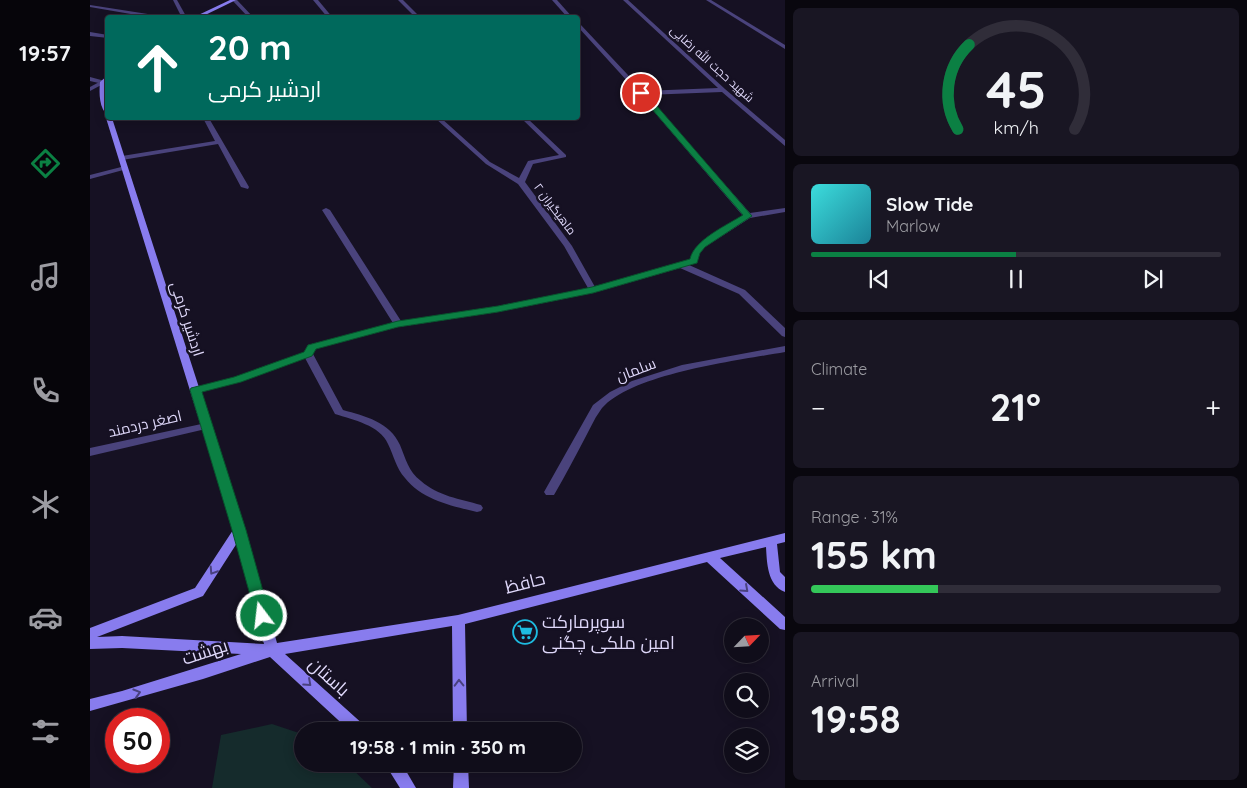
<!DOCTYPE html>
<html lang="en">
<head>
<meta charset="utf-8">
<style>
  body { margin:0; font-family:Quicksand,Cairo,sans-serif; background:#191623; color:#f1f3f6; height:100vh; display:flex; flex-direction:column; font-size:19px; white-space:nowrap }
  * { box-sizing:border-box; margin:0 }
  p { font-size:16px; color:#9c9ca2 }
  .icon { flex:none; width:28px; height:28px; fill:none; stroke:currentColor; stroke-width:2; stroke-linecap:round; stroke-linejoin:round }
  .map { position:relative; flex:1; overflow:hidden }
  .drawer { display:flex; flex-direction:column; gap:8px; padding:8px; background:#09070e; width:462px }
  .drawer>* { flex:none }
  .hud { position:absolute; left:15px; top:15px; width:475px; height:105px; border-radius:5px; box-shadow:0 2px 12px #0003,0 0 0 1px #302d39; background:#00695c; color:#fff; overflow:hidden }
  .needle { width:32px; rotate:65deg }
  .fabs { position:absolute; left:634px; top:618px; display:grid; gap:10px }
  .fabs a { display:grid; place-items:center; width:45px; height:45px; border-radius:50%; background:#100d1a; box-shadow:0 2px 12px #0003,0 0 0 1px #302d39; font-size:25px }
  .speed { position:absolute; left:15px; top:708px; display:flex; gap:10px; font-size:25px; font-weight:700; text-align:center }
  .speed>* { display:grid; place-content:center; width:65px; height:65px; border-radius:50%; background:#100d1a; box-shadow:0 2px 12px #0003,0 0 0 1px #302d39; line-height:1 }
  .speed .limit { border:8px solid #d22; background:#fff; color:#111 }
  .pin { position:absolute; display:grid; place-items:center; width:42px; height:42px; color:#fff; margin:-21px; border:2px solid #fff; border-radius:50%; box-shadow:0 1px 5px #0007 }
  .me { position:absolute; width:55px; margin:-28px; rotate:345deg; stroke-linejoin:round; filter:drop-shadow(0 0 4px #0008) }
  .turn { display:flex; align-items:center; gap:18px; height:105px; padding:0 20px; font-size:22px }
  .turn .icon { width:65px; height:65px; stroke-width:2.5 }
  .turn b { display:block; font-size:35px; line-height:42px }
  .big { font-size:38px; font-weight:800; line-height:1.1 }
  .drawer .tile { flex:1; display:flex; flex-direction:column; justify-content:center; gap:8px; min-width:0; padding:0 18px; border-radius:8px; background:#191623 }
  .drawer .dial { align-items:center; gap:0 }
  .dial svg { height:130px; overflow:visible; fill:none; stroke:#302d39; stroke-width:7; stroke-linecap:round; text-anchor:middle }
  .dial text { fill:#f1f3f6; stroke:none }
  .song { display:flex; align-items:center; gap:15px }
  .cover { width:60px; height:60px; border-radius:8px; background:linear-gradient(135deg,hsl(180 70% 55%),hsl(190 70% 35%)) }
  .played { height:5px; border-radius:2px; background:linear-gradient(90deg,#0b8043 50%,#302d39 50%) }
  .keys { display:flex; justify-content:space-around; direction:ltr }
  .heat { display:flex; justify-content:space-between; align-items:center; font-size:28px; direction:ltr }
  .charge { height:8px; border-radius:4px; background:linear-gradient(90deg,#34c759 31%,#302d39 0) }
  .trip { position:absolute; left:204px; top:722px; width:288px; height:50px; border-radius:25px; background:#100d1a; box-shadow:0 2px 12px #0003,0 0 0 1px #302d39; font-weight:800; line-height:50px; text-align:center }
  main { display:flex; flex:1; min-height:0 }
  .menu { display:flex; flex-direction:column; width:90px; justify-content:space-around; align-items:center; background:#06050a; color:#9c9ca2 }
  .menu .icon { width:35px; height:35px }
  .menu .selected { color:#0b8043 }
  .menu b { font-size:22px; color:#f1f3f6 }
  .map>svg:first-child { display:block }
  .green { fill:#152b2c }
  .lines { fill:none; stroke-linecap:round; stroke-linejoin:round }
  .service { fill:#4a437c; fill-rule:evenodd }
  .minor { fill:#4a437c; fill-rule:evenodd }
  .tertiary { fill:#4a437c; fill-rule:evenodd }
  .secondary { fill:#887cee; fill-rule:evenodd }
  .oneway { stroke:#49417e }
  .route { fill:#0b8043; stroke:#07532c }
  .labels { text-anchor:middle; stroke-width:5; stroke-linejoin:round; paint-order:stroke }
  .far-street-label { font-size:12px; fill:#dfd8fa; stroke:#161123 }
  .street-label { font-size:15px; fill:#dfd8fa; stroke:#161123 }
  .near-street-label { font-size:18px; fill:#dfd8fa; stroke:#161123 }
  .near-poi-label { font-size:18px; fill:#dfd8fa; stroke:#161123; text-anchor:start }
</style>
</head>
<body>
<main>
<nav class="menu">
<b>19:57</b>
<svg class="icon selected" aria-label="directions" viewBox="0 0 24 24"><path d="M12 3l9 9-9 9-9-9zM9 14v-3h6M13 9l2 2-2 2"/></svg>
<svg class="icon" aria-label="music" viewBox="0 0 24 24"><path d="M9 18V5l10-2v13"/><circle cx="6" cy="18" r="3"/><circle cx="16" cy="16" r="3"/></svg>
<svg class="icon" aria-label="phone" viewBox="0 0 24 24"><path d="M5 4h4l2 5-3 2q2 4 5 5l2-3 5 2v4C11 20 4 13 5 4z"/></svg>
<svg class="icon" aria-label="climate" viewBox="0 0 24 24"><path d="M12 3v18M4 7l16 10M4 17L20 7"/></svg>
<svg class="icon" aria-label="car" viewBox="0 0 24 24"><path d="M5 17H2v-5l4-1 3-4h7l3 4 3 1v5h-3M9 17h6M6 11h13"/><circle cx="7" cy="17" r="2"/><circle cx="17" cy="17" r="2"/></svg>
<svg class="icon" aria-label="filters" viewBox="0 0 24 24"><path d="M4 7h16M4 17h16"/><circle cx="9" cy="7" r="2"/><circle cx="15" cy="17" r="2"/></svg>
</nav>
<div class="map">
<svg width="695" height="788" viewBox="0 0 695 788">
  <rect width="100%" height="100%" fill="#161123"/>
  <!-- green -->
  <polygon class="green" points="182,724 212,734 212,764 257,764 282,788 122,788 131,735"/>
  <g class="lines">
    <!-- service -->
    <g class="service">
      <path d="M695,346V352C651,360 536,374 510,411C504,419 500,429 495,438C485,457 475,476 464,495H456L454,492L503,405L520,392L542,381L592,365Z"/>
      <path d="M218,351L223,354L253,410C275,416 300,422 310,445C316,459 318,471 331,481C348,496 370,499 391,505L393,508L391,511L387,512C362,506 332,500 315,478C306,468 304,456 298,444C290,425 263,420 245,414L215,358L150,382L105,393L100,390L101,388L144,378Z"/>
    </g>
    <!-- minor -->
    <g class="minor">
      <polygon points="83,0 87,0 97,18 92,18"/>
      <polygon points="142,0 147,0 164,18 159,18"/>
      <polygon points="223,0 228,0 243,18 238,18"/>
      <polygon points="308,0 313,0 331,18 326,18"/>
      <polygon points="462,0 467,0 483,18 478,18"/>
      <path d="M533,0H538L635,89L695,140V146L632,92L556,95L660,213L695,208V212L660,218L615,247L610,253L607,263L599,265L655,290L695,328V337L692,336L649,294L590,268L503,293L408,312L308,327L225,349L221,356H215L213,354L218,345L303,323L232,210L236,208L240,210L311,321L408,306L498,288L474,246L428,184L396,164L345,118H351L400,162L429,178L438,161L469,155L431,118H437L476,155V157L443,164L435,182L482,246L505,287L600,260C605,239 636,226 653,216L549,94L488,27V24H490L553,91L628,88Z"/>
      <polygon points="616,0 621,0 695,45 695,49"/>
      <polygon points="0,5 77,17 79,18 64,18 0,7"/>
      <polygon points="0,32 18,35 18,38 0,36"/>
      <polygon points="0,77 15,81 16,82 13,84 0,81"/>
      <polygon points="117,118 120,120 159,187 158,189 151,187 128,144 32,160 29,158 32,156 125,141 114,120"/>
      <polygon points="35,166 38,168 37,169 0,179 0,175"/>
      <polygon points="116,423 120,424 121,426 120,428 0,456 0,448"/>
    </g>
    <!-- tertiary -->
    <polygon class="tertiary" points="13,80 16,82 15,83 0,91 0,87"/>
    <!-- secondary -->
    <g class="secondary">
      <polygon points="140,0 146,0 109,18 102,18"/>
      <path d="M18,75L15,97L18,104V116C9,108 9,94 10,82Z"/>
      <path d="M18,116L22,118L155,530L187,643L368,615L695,533V542L687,544L690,572L695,577V592C677,585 677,562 676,547L630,558L695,617V630L690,629L617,562L375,624L377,731H363L362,626L195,654L275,726L277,731H260L180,657L113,679L0,711V699L32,691L151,654L32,648L0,649V628L105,588L143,530L16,118ZM147,543L174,644L32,636L7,637L113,596Z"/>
      <polygon points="295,764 312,764 326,788 310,788"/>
      <polygon points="364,764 378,764 379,788 363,788"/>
    </g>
  </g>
  <!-- one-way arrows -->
  <defs><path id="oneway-chevron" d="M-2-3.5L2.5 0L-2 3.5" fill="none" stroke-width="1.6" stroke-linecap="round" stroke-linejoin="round" transform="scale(1.25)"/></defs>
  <g class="oneway">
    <use href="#oneway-chevron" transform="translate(123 571) rotate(123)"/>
    <use href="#oneway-chevron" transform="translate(655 589) rotate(42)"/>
    <use href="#oneway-chevron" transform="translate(218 683) rotate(42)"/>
    <use href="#oneway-chevron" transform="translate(369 683) rotate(-91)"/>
    <use href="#oneway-chevron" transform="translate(47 693) rotate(-17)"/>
  </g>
  <!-- route -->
  <path class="route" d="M549,91H554L662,216L615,247L610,253L607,263L503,293L408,312L308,327L226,349L222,356L151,382L112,392L156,530L180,616L178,620L172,622L167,620L142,530L100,390L101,388L144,377L214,352L218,345L308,321L408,306L502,287L600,259C604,240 637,225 653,215L549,94Z"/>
  <!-- icons -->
  <defs>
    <g id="supermarket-ring" transform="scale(1.25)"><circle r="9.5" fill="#161123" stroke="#1ebce1" stroke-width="1.5"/><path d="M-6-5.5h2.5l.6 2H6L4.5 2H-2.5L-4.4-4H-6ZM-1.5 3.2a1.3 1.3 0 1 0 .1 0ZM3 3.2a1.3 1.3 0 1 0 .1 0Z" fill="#1ebce1"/></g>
  </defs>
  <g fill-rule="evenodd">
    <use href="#supermarket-ring" x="435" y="632"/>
  </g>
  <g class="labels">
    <!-- far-street labels -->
    <g class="far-street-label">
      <text transform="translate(622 64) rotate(42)" y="4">شهید حجت الله رضایی</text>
      <text transform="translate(465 209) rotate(53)" y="4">ماهیگیران ۲</text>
    </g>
    <!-- street labels -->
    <g class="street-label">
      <text transform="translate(97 319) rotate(72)" y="5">اردشیر کرمی</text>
      <text transform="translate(546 370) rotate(-21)" y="5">سلمان</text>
      <text transform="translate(55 424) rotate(-13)" y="5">اصغر دردمند</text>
    </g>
    <!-- near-street labels -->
    <g class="near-street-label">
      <text transform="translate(435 583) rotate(-14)" y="6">حافظ</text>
      <text transform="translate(115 652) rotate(-18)" y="6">بهشت</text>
      <text transform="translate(239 677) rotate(42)" y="6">باستان</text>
    </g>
    <!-- near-poi labels -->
    <g class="near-poi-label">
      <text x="452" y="628">سوپرمارکت<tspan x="452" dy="21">امین ملکی چگنی</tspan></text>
    </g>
  </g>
</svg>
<div class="fabs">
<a><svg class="needle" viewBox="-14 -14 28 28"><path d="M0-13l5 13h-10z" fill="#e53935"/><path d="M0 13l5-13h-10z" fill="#9c9ca2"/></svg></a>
<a><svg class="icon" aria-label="search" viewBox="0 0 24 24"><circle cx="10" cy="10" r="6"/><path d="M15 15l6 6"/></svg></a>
<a><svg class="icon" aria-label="layers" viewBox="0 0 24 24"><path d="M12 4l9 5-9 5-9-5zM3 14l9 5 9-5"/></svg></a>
</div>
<div class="speed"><div class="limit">50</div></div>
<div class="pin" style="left:551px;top:93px;background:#d93025"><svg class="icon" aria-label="arrive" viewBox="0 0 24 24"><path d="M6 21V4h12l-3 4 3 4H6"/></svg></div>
<svg class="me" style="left:172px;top:616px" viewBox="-20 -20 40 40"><circle r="17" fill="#0b8043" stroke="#fff" stroke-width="3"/><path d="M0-11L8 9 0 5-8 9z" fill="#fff"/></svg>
<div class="trip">19:58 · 1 min · 350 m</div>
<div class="hud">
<div class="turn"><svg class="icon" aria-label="ahead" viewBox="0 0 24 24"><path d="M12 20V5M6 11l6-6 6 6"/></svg><div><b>20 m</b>اردشیر کرمی</div></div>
</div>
</div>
<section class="drawer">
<div class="tile dial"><svg viewBox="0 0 100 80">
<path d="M14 69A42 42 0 1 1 86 69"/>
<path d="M14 69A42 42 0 0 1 21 17" stroke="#0b8043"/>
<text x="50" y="56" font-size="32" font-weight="700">45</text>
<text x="50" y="72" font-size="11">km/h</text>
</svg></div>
<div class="tile">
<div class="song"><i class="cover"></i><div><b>Slow Tide</b><p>Marlow</p></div></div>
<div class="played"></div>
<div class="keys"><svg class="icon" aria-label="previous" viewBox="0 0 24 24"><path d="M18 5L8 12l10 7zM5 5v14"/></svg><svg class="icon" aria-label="pause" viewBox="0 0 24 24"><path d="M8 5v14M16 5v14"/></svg><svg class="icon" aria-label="next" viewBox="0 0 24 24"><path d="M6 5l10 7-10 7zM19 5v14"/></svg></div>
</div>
<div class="tile"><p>Climate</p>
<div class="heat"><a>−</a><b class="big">21°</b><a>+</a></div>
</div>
<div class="tile"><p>Range · 31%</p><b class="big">155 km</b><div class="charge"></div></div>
<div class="tile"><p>Arrival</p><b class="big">19:58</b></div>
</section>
</main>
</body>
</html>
